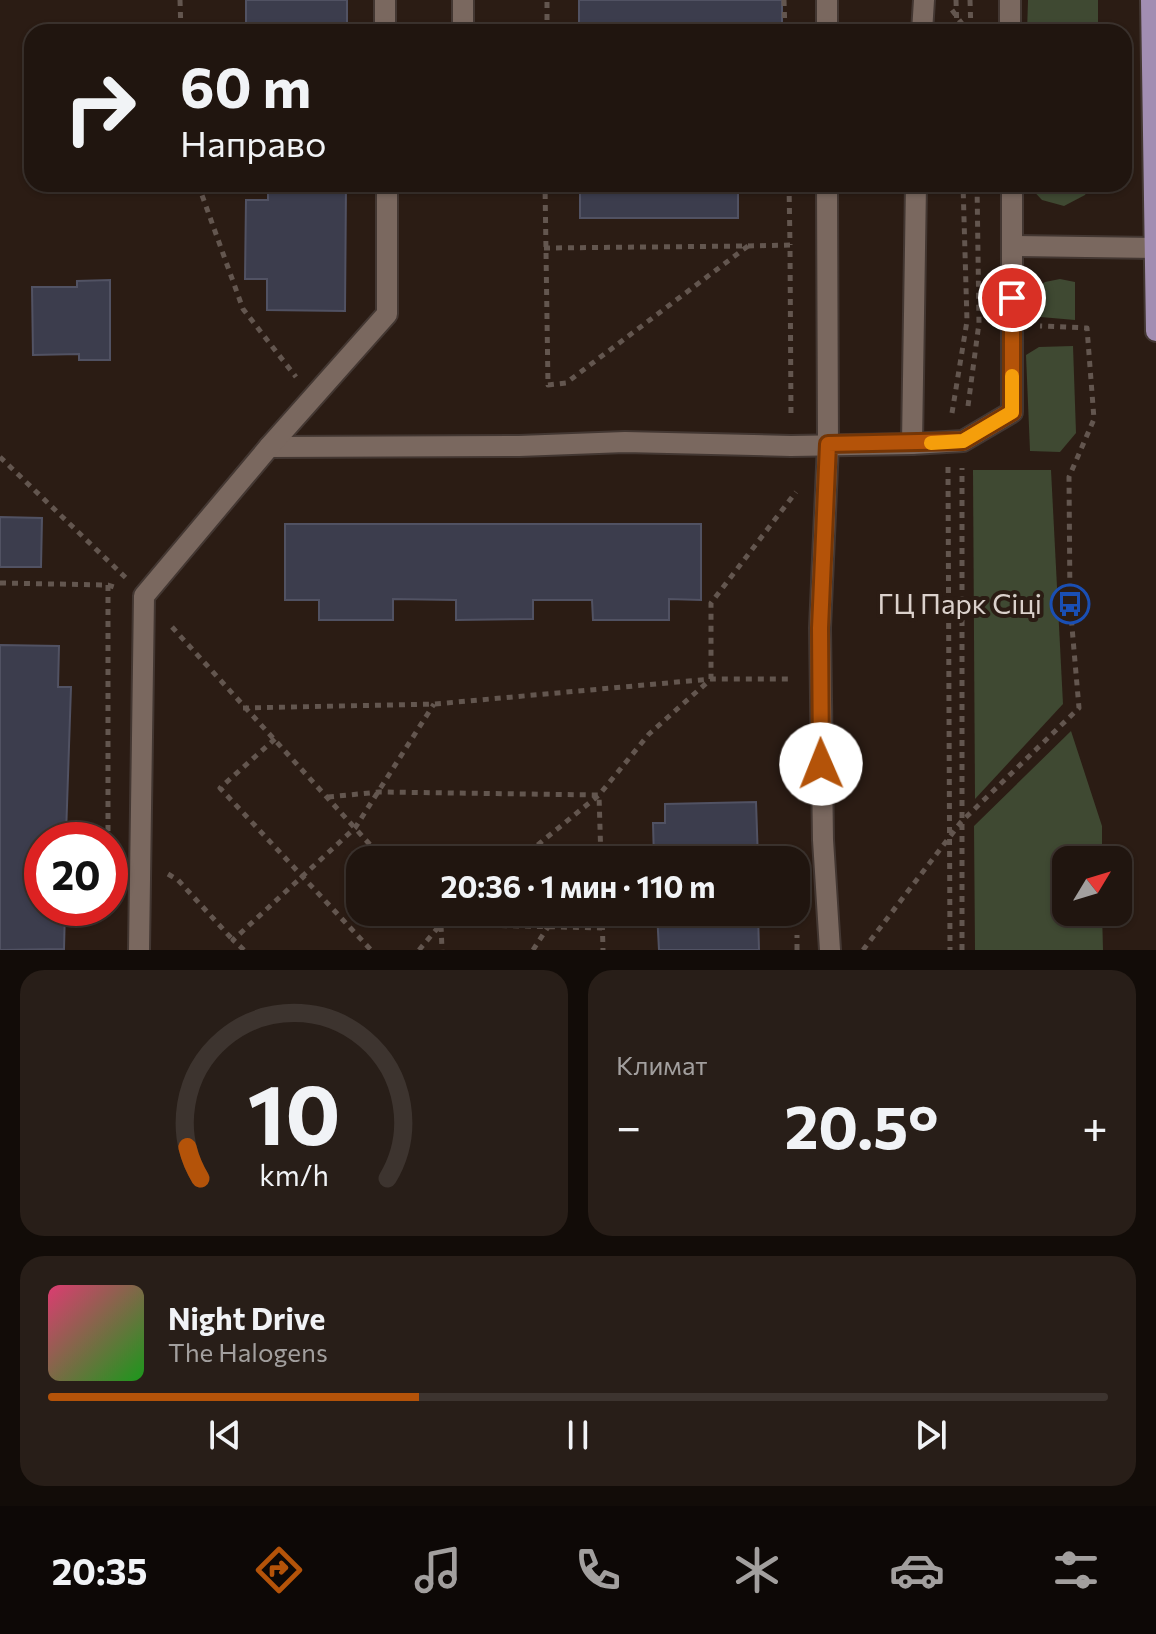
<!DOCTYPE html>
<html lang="ru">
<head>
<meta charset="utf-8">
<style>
  body { margin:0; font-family:Commissioner,sans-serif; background:#281e18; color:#f1f3f6; height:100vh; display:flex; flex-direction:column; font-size:30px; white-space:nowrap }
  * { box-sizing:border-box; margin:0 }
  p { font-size:26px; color:#a29f9e }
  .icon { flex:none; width:44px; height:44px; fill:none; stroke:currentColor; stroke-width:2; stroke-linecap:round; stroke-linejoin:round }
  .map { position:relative; height:950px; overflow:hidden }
  .drawer { display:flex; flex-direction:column; gap:20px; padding:20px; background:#120c08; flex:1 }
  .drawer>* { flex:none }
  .top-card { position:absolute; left:24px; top:24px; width:1108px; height:168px; border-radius:24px; box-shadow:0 2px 6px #0004,0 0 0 2px #3d342f; background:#20150f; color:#f1f3f6; overflow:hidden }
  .needle { width:52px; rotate:52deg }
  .buttons { position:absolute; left:1052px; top:846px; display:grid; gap:16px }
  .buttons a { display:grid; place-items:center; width:80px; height:80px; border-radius:16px; background:#20150f; box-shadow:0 2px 6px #0004,0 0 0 2px #3d342f; font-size:40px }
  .speed { position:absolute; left:24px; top:822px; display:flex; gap:16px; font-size:40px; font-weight:700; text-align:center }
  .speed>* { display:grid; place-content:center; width:104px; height:104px; border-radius:50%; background:#20150f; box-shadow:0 2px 6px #0004,0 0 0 2px #3d342f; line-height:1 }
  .speed .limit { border:12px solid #d22; background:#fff; color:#111 }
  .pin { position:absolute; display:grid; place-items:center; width:68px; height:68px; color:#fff; margin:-34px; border:4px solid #fff; border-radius:50%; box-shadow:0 2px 8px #0007 }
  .me { position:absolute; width:88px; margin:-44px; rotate:359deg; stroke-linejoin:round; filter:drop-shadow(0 0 6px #0008) }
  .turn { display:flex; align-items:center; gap:28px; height:168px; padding:0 24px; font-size:36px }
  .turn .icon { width:104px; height:104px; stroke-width:2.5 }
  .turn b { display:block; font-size:56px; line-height:68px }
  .big { font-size:60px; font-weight:700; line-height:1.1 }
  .drawer .widget { flex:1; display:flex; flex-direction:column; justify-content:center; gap:12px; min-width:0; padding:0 28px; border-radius:24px; background:#281e18 }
  .drawer .dial { align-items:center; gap:0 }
  .dial svg { height:208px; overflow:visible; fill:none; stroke:#3d342f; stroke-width:7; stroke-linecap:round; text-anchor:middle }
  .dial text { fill:#f1f3f6; stroke:none }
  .song { display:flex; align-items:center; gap:24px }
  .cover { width:96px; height:96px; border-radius:12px; background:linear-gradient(135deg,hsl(340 70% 55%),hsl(120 70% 35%)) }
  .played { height:8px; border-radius:4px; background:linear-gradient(90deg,#b45309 35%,#3d342f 35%) }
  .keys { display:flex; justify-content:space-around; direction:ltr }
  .heat { display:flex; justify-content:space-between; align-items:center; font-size:44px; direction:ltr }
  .drawer .tiles { flex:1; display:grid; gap:20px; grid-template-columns:1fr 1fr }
  .widget:last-child { grid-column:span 2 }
  .trip { position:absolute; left:346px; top:846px; width:464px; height:80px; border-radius:24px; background:#20150f; box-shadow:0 2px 6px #0004,0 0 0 2px #3d342f; font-weight:700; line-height:80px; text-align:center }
  .menu { display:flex; height:128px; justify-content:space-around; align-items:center; background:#0d0806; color:#a29f9e }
  .menu .icon { width:56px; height:56px }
  .menu .on { color:#b45309 }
  .menu b { font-size:36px; color:#f1f3f6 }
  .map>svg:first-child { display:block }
  .green { fill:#3f4932 }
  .building { fill:#3c3d4d; stroke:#515263; stroke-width:2 }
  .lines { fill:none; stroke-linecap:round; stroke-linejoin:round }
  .minor-casing { stroke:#433732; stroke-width:24 }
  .major-casing { stroke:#433732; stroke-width:24 }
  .path { stroke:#63564f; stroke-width:5; stroke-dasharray:6 6; stroke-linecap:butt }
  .minor { stroke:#7a685f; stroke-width:20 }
  .major { stroke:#a28eb2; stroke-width:20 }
  .route-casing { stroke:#753606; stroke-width:20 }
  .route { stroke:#b45309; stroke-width:14 }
  .slow { stroke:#f59e0b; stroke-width:14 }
  .labels { text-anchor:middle; stroke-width:8; stroke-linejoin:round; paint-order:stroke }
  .poi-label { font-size:28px; fill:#dbd1cc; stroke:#2b1c14; text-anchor:end }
</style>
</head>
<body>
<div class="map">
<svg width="1156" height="950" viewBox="0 0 1156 950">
  <rect width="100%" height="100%" fill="#2b1c14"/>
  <!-- green -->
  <g class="green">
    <polygon points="1028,0 1098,0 1098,32 1027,32"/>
    <polygon points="1027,184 1091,184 1085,195 1064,206 1042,200"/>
    <polygon points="1060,279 1075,282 1075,320 1029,316 1032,292 1045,282"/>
    <polygon points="1073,346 1076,433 1060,452 1030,451 1026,355 1039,347"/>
    <polygon points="973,470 1051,470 1063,704 975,799"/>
    <polygon points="1071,731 1102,826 1102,860 1066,860 1066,912 1102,912 1103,950 975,950 974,826"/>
  </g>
  <!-- building -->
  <g class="building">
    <rect x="246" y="0" width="101" height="32"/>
    <rect x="579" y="0" width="203" height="32"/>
    <polygon points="268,184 346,184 345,311 267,310 267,279 245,279 246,200 268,200"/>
    <rect x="580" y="184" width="158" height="34"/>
    <polygon points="110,280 110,360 79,360 79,354 33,355 32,287 77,287 77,281"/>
    <polygon points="0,517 42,518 41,567 0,567"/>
    <polygon points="285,524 701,524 701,600 669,599 669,620 593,620 592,600 533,600 533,619 456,620 456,600 393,599 393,620 319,620 319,600 285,600"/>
    <polygon points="0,645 59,646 58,687 71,687 66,835 54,835 54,840 42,840 42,908 65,908 64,949 0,950"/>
    <polygon points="756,802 758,860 654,860 653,823 665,823 665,804"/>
    <polygon points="657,912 758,912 759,950 659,950"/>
  </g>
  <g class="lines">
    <!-- minor casing -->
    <g class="minor-casing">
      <g id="minor">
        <polyline points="385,0 385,32"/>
        <polyline points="463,0 463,32"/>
        <polyline points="827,0 827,32"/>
        <polyline points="1010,0 1010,32"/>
        <polyline points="922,32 924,0"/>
        <polyline points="827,184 828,444 820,628 823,840 830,950"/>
        <polyline points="1013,246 1156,248"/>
        <polyline points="912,444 916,184"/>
        <polyline points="269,447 519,446 625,442 791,446 912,444 963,441 1012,412 1012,184"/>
        <polyline points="139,950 144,596 269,447 387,314 387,184"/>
      </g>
    </g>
    <!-- major casing -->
    <g class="major-casing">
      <polyline id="major" points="1151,0 1156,331"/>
    </g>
    <!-- path -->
    <g class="path">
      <polyline points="180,0 181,32"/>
      <polyline points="784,0 785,32"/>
      <polyline points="956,0 957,32"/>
      <polyline points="970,0 971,32"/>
      <polyline points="952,10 968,32"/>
      <polyline points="547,32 547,0"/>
      <polyline points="198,184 243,309 296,377"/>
      <polyline points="789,184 790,245"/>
      <polyline points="748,246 790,245 791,418"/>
      <polyline points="544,248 748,246 566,383 548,385 545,184"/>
      <polyline points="968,406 979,323 977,184"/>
      <polyline points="952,413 967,321 963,184"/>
      <polyline points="0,457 126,578"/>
      <polyline points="948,467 950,950"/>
      <polyline points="0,583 108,585 117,588"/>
      <polyline points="108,585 108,840"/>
      <polyline points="172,627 384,860"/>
      <polyline points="243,708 435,704 711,679 793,679"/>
      <polyline points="275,739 220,788 371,950"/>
      <polyline points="328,797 379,792 599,795 601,860"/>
      <polyline points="519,860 599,795 649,734 711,679 711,603 796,492"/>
      <polyline points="168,874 178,880 233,940"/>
      <polyline points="431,912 441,924 455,912"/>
      <polyline points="602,912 603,950"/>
      <polyline points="441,924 602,928"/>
      <polyline points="244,950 233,940 355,828 434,704"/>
      <polyline points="419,950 441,924 442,950"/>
      <polyline points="533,950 548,927"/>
      <polyline points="797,950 797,935"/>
      <polyline points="863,950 961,822 1079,708 1070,604 1069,477 1094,419 1087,328 1040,326"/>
      <polyline points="962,950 962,468"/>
    </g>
    <!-- minor -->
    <use href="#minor" class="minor"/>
    <!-- major -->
    <use href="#major" class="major"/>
  </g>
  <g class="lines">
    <!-- route casing -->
    <g class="route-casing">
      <polyline id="route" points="821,764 820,628 828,444 963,441 1012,412 1012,298"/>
    </g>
    <!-- route -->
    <use href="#route" class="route"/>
    <!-- slow -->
    <polyline class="slow" points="931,443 963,441 1012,412 1012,376"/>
  </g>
  <!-- icons -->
  <defs>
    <g id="bus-ring" transform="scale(2)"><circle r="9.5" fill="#2b1c14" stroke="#1a4fb4" stroke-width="1.5"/><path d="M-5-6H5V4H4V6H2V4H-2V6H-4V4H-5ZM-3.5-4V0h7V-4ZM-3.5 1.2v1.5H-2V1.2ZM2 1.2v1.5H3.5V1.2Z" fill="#1a4fb4"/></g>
  </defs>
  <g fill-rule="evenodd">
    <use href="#bus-ring" x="1070" y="604"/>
  </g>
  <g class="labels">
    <!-- poi labels -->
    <g class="poi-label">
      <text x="1042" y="614">ГЦ Парк Сіці</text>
    </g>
  </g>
</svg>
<div class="buttons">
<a><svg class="needle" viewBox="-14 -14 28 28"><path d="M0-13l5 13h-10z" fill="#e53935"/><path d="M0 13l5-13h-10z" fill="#a29f9e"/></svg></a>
</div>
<div class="speed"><div class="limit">20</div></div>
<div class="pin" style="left:1012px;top:298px;background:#d93025"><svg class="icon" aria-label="arrive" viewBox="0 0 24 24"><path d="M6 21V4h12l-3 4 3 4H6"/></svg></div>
<svg class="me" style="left:821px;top:764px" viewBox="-20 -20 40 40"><circle r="19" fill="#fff"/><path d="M0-13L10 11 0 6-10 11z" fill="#b45309"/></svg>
<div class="trip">20:36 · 1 мин · 110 m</div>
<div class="top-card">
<div class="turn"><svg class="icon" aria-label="right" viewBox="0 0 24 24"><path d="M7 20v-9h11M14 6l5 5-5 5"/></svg><div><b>60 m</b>Направо</div></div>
</div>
</div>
<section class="drawer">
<div class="tiles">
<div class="widget dial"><svg viewBox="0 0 100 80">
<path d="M14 69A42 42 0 1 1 86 69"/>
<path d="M14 69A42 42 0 0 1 9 57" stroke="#b45309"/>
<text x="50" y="56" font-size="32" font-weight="700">10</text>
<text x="50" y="72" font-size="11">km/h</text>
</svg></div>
<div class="widget"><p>Климат</p>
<div class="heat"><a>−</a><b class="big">20.5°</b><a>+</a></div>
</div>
<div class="widget">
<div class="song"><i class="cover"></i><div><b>Night Drive</b><p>The Halogens</p></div></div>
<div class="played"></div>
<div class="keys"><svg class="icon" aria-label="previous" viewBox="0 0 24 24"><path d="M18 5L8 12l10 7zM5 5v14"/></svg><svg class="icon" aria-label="pause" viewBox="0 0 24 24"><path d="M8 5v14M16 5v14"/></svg><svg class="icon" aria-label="next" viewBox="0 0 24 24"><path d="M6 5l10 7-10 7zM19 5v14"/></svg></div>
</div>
</div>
</section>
<nav class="menu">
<b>20:35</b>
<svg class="icon on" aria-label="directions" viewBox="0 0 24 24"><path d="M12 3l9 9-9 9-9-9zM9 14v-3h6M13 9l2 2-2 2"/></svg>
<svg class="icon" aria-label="music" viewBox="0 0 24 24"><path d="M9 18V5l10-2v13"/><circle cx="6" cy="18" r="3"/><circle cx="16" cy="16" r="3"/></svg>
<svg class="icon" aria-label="phone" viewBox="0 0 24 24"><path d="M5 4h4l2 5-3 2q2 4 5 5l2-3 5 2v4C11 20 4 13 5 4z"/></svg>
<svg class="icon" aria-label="climate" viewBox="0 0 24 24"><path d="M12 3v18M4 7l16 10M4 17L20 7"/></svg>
<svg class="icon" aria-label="car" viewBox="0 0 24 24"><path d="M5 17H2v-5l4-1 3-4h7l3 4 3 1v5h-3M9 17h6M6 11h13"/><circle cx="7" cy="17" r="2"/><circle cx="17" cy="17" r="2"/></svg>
<svg class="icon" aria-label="filters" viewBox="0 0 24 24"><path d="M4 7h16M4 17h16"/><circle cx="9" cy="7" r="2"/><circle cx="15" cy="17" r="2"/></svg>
</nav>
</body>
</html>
